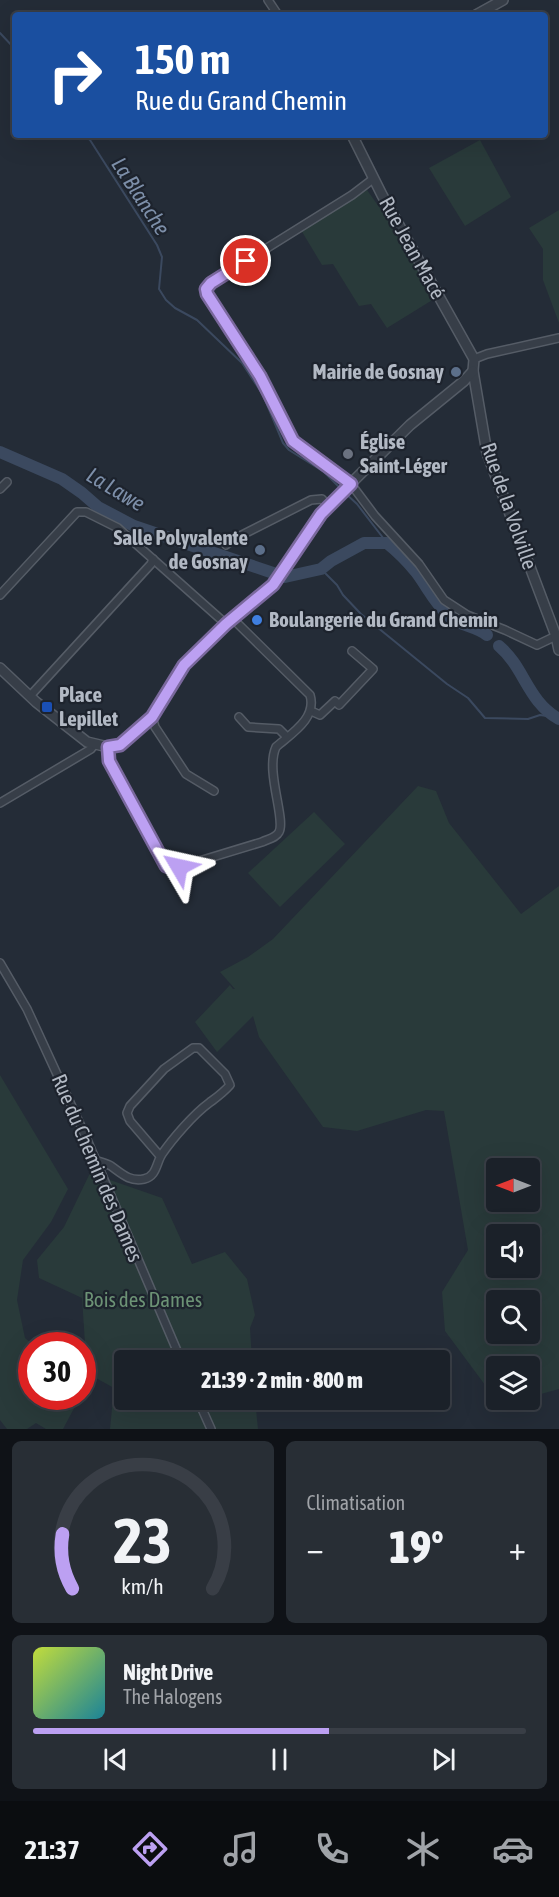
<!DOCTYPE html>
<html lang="fr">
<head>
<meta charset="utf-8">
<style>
  body { margin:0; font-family:"Asap Condensed",sans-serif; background:#282e35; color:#f1f3f6; height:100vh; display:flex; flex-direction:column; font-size:22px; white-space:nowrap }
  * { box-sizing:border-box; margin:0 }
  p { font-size:20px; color:#a0a3a8 }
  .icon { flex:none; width:33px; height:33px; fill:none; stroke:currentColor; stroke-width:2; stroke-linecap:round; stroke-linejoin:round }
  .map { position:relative; height:1429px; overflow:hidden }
  .panel { display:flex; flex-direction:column; gap:12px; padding:12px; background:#0f1217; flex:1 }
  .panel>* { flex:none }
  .hud { position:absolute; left:12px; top:12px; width:536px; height:126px; border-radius:6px; box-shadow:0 6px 24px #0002,0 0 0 2px #393e46; background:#1a4fa0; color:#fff; overflow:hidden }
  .needle { width:39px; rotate:270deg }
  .tools { position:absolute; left:486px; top:1158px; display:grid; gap:12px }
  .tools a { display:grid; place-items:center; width:54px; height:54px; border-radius:6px; background:#1b2129; box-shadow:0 6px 24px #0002,0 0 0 2px #393e46; font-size:30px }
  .speed { position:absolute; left:18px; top:1332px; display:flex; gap:12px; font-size:30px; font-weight:700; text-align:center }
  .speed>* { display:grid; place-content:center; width:78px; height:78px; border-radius:50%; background:#1b2129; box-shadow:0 6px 24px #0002,0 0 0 2px #393e46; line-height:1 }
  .speed .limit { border:9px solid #d22; background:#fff; color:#111 }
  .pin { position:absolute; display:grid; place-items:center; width:51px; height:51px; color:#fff; margin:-26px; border:3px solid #fff; border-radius:50%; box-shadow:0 2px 6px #0007 }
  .me { position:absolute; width:66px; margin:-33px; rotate:306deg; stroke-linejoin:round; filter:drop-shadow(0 0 4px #0008) }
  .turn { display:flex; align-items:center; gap:21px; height:126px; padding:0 24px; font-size:27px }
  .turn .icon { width:78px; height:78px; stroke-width:2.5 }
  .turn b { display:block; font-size:42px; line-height:51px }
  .big { font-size:45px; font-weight:800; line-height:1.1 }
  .panel .card { flex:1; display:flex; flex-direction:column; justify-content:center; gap:9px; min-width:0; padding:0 21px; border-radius:9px; background:#282e35 }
  .panel .dial { align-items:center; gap:0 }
  .dial svg { height:156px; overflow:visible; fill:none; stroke:#393e46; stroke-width:7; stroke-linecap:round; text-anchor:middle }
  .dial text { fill:#f1f3f6; stroke:none }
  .song { display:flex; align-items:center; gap:18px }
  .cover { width:72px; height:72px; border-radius:9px; background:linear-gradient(135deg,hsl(70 70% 55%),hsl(190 70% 35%)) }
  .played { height:6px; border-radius:3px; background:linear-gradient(90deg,#bca0f2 60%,#393e46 60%) }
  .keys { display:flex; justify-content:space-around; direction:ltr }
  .heat { display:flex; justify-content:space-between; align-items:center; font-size:33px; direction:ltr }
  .panel .tiles { flex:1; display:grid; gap:12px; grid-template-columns:1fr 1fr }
  .card:last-child { grid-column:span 2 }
  .trip { position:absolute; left:114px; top:1350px; width:336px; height:60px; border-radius:6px; background:#1b2129; box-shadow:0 6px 24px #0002,0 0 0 2px #393e46; font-weight:800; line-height:60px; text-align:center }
  .menu { display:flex; height:96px; justify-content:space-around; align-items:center; background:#0b0d10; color:#a0a3a8 }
  .menu .icon { width:42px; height:42px }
  .menu .active { color:#bca0f2 }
  .menu b { font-size:27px; color:#f1f3f6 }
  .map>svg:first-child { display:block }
  .green { fill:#293a3a; fill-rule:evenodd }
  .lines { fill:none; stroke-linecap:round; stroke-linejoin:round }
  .stream { stroke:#3b495f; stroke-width:2 }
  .river { stroke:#3b495f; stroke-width:12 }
  .minor-casing { stroke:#555c66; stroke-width:10 }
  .tertiary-casing { stroke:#555c66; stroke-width:12 }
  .minor { stroke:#373e48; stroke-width:7 }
  .tertiary { stroke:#373e48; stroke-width:9 }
  .route-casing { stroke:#7a689d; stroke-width:15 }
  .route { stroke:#bca0f2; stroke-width:10 }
  .service-dot { fill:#5c6f8a; stroke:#1d232d; stroke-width:2 }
  .worship-dot { fill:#6b7280; stroke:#1d232d; stroke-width:2 }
  .shop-dot { fill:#3f7fe0; stroke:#1d232d; stroke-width:2 }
  .transit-dot { fill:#1a4fb4; stroke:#1d232d; stroke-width:2 }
  .labels { text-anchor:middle; stroke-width:4.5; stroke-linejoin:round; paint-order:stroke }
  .street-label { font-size:21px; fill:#b2b9c4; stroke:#1d232d }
  .poi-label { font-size:21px; font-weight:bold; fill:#b2b9c4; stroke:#1d232d; text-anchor:start }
  .park-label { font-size:21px; fill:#6c9275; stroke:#1d232d }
  .water-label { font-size:22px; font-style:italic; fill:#7d8fa9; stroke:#1d232d }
</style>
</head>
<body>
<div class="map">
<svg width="559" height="1429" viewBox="0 0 559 1429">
  <rect width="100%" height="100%" fill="#242c37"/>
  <!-- green -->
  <g class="green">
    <polygon points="480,140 511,197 465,226 429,168"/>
    <polygon points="367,190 389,221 434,299 387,328 371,304 359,306 333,264 322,265 301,230"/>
    <polygon points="559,210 559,323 543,280 543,249 529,228"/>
    <path d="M418,786L436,791L449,823L521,914L559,886V1389L530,1397V1366H496V1393L488,1389L445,1331L442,1292L468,1250L444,1111L426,1110L357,1131L323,1127L259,1037L253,1016L217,1052L195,1022L230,985L233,989H235L220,972L248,957L273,939ZM496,1168H530V1202H496ZM496,1234H530V1268H496ZM496,1300H530V1334H496Z"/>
    <polygon points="314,812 345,844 280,907 248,873"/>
    <polygon points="0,1075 68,1189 51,1222 23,1260 17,1300 25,1338 33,1345 32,1396 80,1397 63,1429 46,1429 36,1423 27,1429 7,1429 0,1420"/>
    <polygon points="90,1173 162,1198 192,1264 225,1252 247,1279 255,1315 250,1328 252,1360 124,1360 124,1400 255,1400 258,1429 110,1429 114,1388 87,1373 82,1298 39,1278 37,1260 64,1227"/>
  </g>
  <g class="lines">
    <!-- stream -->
    <g class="stream">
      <polyline points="0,33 15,49"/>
      <polyline points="83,135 90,140 157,245 162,257 159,289 166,300 175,308 197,320 242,363 263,395 283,443 289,450 324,472 340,488"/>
      <polyline points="344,492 357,504 387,543"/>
      <polyline points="321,569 337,585 343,595 361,614 447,684 468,698 485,718 528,719 540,715 554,717"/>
    </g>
    <!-- river -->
    <g class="river">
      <path d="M0,452L62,479L82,493L98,507L134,526L285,577L321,569L331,561L364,543H387C397,551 408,562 416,572C428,588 435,604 450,617C461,626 476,626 487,635"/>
      <path d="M499,646C525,668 527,701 559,719"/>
    </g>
    <!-- minor casing -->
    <g class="minor-casing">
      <g id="minor">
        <polyline points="268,0 278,15"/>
        <polyline points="373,179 352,195 211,283 206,289 207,293 260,376 293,441 351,484 375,516 419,564 444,600 467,615 505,630 537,645 556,636"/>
        <polyline points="474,359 487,354 559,338"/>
        <polyline points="0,489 7,482"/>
        <polyline points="226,545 236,538 311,500 322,499 328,506"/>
        <polyline points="0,595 77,512 86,512 118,528 226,624"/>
        <polyline points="30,696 151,564 153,559"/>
        <polyline points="311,711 320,715 335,701 339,705 373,669 352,651"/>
        <polyline points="152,717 155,727 186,774 214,791"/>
        <polyline points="239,717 248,727 279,729 287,737"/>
        <path d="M108,747L109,761L166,866L173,869L262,842C268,839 276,838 279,832C286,819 265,771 276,747C292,733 317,718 310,695L232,618"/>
        <polyline points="0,803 91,749 94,745"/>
        <polyline points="0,963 27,1009 85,1135 181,1360"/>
        <path d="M94,1160C100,1162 106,1163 111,1166C122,1174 130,1182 144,1179C157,1176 156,1163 162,1154C173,1138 194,1114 209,1103C217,1097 223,1093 230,1085L225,1074L199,1048H193L164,1069L130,1106L127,1113L130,1121L160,1156"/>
        <polyline points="198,1400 211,1429"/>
      </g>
    </g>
    <!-- tertiary casing -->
    <g class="tertiary-casing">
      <g id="tertiary">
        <polyline points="476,15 503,0"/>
        <polyline points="352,135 382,195 474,359 473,371 487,453 556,636 559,650"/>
        <polyline points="0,668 36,702 87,742 108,747 120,745 152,717 184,665 226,624 273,585 328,506 410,425 464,381 473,371"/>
      </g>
    </g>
    <!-- minor -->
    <use href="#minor" class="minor"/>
    <!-- tertiary -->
    <use href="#tertiary" class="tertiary"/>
  </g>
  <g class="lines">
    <!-- route casing -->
    <g class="route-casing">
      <polyline id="route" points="179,867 173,868 166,866 109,761 108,747 120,745 152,717 184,665 226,624 273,585 321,514 351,484 293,441 260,376 207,294 206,289 211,283 246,261"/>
    </g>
    <!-- route -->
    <use href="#route" class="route"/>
  </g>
  <!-- markers -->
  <g class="service-dot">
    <circle cx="456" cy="372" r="6"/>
    <circle cx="260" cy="550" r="6"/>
  </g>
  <circle class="worship-dot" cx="348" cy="454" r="6"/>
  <circle class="shop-dot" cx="257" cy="620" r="6"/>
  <rect class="transit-dot" x="41" y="701" width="12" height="12" rx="3"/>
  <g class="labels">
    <!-- street labels -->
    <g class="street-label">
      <text transform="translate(412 248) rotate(61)" y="7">Rue Jean Macé</text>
      <text transform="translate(509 506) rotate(71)" y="7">Rue de la Volville</text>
      <text transform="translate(97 1168) rotate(67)" y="7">Rue du Chemin des Dames</text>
    </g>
    <!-- poi labels -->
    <g class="poi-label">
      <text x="444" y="379" text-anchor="end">Mairie de Gosnay</text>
      <text x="360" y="449">Église<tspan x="360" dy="24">Saint-Léger</tspan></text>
      <text x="248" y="545" text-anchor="end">Salle Polyvalente<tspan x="248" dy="24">de Gosnay</tspan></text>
      <text x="269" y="627">Boulangerie du Grand Chemin</text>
      <text x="59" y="702">Place<tspan x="59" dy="24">Lepillet</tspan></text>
    </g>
    <!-- park labels -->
    <g class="park-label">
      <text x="143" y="1307">Bois des Dames</text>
    </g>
    <!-- water labels -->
    <g class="water-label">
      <text transform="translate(141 196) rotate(57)" y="8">La Blanche</text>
      <text transform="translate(116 489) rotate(31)" y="8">La Lawe</text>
    </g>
  </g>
</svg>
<div class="tools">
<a><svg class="needle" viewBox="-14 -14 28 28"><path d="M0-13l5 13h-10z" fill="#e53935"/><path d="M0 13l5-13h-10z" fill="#a0a3a8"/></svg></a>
<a><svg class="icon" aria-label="sound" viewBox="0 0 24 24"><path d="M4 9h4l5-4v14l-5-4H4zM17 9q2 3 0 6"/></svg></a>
<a><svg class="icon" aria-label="search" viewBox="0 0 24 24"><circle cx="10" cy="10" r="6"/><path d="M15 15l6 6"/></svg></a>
<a><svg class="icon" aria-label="layers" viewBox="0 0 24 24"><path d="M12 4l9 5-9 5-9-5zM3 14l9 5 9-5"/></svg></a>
</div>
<div class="speed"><div class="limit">30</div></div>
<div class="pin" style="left:246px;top:261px;background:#d93025"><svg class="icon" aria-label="arrive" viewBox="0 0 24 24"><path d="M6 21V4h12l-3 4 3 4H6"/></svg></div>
<svg class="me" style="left:179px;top:867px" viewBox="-20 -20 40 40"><path d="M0-17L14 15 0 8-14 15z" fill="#bca0f2" stroke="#fff" stroke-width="4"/></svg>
<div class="trip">21:39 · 2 min · 800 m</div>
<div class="hud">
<div class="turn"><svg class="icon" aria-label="right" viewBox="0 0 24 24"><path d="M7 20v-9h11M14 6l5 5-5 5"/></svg><div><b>150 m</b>Rue du Grand Chemin</div></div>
</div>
</div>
<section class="panel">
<div class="tiles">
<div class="card dial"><svg viewBox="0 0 100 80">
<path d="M14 69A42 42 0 1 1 86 69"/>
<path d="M14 69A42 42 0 0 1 9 41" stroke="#bca0f2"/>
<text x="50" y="56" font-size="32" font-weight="700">23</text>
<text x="50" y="72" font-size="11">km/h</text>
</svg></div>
<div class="card"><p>Climatisation</p>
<div class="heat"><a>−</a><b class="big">19°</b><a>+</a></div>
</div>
<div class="card">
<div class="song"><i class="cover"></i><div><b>Night Drive</b><p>The Halogens</p></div></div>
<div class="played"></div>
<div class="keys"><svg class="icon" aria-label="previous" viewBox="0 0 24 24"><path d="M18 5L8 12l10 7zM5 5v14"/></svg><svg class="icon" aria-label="pause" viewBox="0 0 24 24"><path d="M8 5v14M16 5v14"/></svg><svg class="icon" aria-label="next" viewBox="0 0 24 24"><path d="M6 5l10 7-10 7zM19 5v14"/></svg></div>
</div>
</div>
</section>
<nav class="menu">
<b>21:37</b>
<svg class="icon active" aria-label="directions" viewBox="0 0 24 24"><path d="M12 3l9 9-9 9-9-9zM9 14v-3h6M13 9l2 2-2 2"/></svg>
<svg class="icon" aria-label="music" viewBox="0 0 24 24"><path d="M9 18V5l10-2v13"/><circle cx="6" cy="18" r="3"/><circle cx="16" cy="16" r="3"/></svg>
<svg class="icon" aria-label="phone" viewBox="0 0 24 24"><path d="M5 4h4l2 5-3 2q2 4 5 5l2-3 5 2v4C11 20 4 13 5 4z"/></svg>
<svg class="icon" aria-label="climate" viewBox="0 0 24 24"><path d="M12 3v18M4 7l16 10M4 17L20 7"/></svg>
<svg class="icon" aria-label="car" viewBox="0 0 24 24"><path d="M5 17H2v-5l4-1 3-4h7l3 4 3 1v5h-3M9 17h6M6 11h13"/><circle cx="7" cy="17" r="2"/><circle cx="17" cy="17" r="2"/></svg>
</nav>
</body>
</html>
